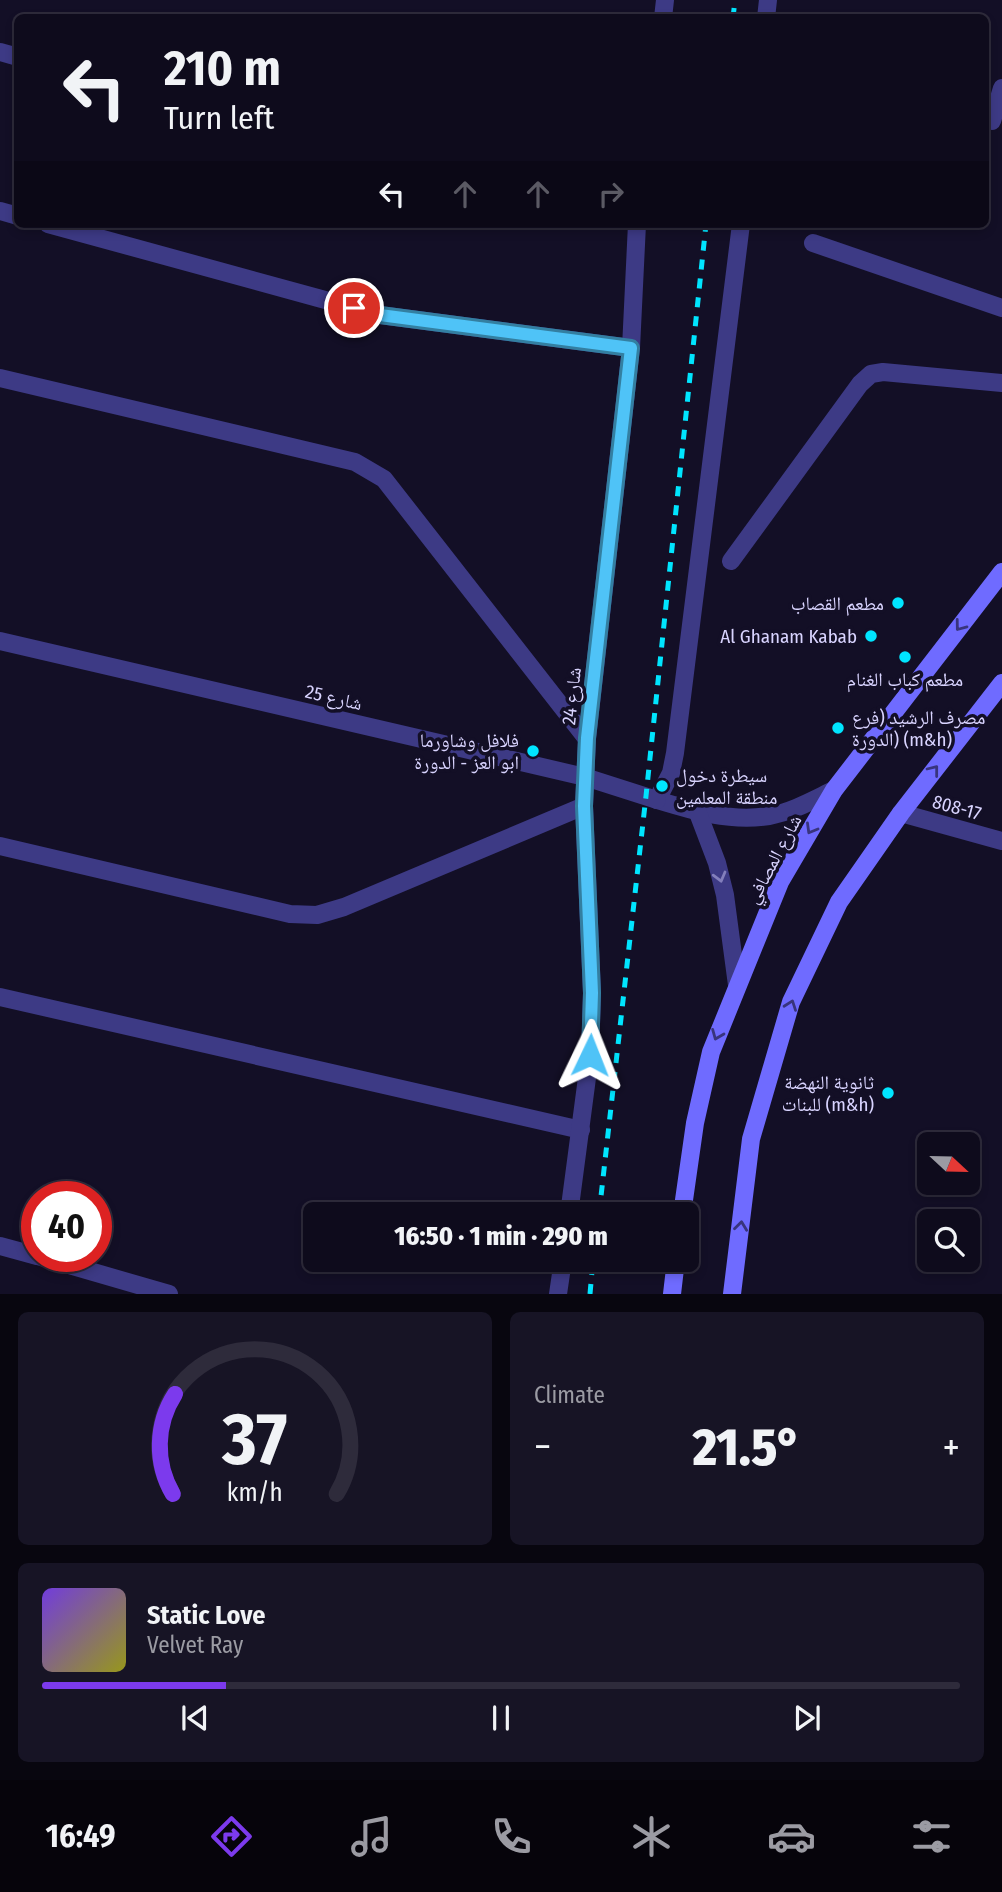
<!DOCTYPE html>
<html lang="en">
<head>
<meta charset="utf-8">
<style>
  body { margin:0; font-family:"Fira Sans Condensed","Noto Naskh Arabic",sans-serif; background:#171425; color:#f1f3f6; height:100vh; display:flex; flex-direction:column; font-size:26px; white-space:nowrap }
  * { box-sizing:border-box; margin:0 }
  p { font-size:23px; color:#9b9ba3 }
  .icon { flex:none; width:38px; height:38px; fill:none; stroke:currentColor; stroke-width:2; stroke-linecap:round; stroke-linejoin:round }
  .map { position:relative; height:1294px; overflow:hidden }
  .drawer { display:flex; flex-direction:column; gap:18px; padding:18px; background:#08060f; flex:1 }
  .drawer>* { flex:none }
  .hud { position:absolute; left:14px; top:14px; width:975px; height:214px; border-radius:10px; box-shadow:0 4px 10px #0003,0 0 0 2px #2e2b3b; background:#0e0b1c; color:#f1f3f6; overflow:hidden }
  .needle { width:46px; rotate:112deg }
  .controls { position:absolute; left:917px; top:1132px; display:grid; gap:14px }
  .controls a { display:grid; place-items:center; width:63px; height:63px; border-radius:10px; background:#0e0b1c; box-shadow:0 4px 10px #0003,0 0 0 2px #2e2b3b; font-size:35px }
  .speed { position:absolute; left:21px; top:1181px; display:flex; gap:14px; font-size:35px; font-weight:700; text-align:center }
  .speed>* { display:grid; place-content:center; width:91px; height:91px; border-radius:50%; background:#0e0b1c; box-shadow:0 4px 10px #0003,0 0 0 2px #2e2b3b; line-height:1 }
  .speed .limit { border:10px solid #d22; background:#fff; color:#111 }
  .pin { position:absolute; display:grid; place-items:center; width:60px; height:60px; color:#fff; margin:-30px; border:4px solid #fff; border-radius:50%; box-shadow:0 2px 7px #0007 }
  .me { position:absolute; width:77px; margin:-38px; rotate:2deg; stroke-linejoin:round; filter:drop-shadow(0 0 5px #0008) }
  .turn { display:flex; align-items:center; gap:24px; height:147px; padding:0 35px; font-size:32px }
  .turn .icon { width:91px; height:91px; stroke-width:2.5 }
  .turn b { display:block; font-size:49px; line-height:60px }
  .lanes { display:flex; align-items:center; height:66px; padding:0 35px; background:#0003; justify-content:center; gap:35px; direction:ltr }
  .lanes .off { opacity:.35 }
  .big { font-size:52px; font-weight:800; line-height:1.1 }
  .drawer .widget { flex:1; display:flex; flex-direction:column; justify-content:center; gap:10px; min-width:0; padding:0 24px; border-radius:10px; background:#171425 }
  .drawer .dial { align-items:center; gap:0 }
  .dial svg { height:182px; overflow:visible; fill:none; stroke:#2e2b3b; stroke-width:7; stroke-linecap:round; text-anchor:middle }
  .dial text { fill:#f1f3f6; stroke:none }
  .song { display:flex; align-items:center; gap:21px }
  .cover { width:84px; height:84px; border-radius:10px; background:linear-gradient(135deg,hsl(260 70% 55%),hsl(60 70% 35%)) }
  .played { height:7px; border-radius:4px; background:linear-gradient(90deg,#7c3aed 20%,#2e2b3b 20%) }
  .keys { display:flex; justify-content:space-around; direction:ltr }
  .heat { display:flex; justify-content:space-between; align-items:center; font-size:38px; direction:ltr }
  .drawer .tiles { flex:1; display:grid; gap:18px; grid-template-columns:1fr 1fr }
  .widget:last-child { grid-column:span 2 }
  .trip { position:absolute; left:303px; top:1202px; width:396px; height:70px; border-radius:10px; background:#0e0b1c; box-shadow:0 4px 10px #0003,0 0 0 2px #2e2b3b; font-weight:800; line-height:70px; text-align:center }
  .tab-bar { display:flex; height:112px; justify-content:space-around; align-items:center; background:#06040b; color:#9b9ba3 }
  .tab-bar .icon { width:49px; height:49px }
  .tab-bar .current { color:#7c3aed }
  .tab-bar b { font-size:32px; color:#f1f3f6 }
  .map>svg:first-child { display:block }
  .lines { fill:none; stroke-linecap:round; stroke-linejoin:round }
  .pedestrian { stroke:#3d3a85; stroke-width:18 }
  .minor { stroke:#3d3a85; stroke-width:18 }
  .tertiary { stroke:#3d3a85; stroke-width:18 }
  .secondary { stroke:#6f6bff; stroke-width:18 }
  .rail { stroke:#00e5ff; stroke-width:5; stroke-dasharray:10 9; stroke-linecap:butt }
  .oneway { stroke:#38347d }
  .oneway2 { stroke:#837fbc }
  .route-casing { stroke:#337fa1; stroke-width:18 }
  .route { stroke:#4fc3f7; stroke-width:12 }
  .poi-dot { fill:#00e5ff; stroke:#130f26; stroke-width:2.5 }
  .labels { text-anchor:middle; stroke-width:7; stroke-linejoin:round; paint-order:stroke }
  .poi-label { font-size:19px; fill:#d9d4ff; stroke:#130f26; text-anchor:end }
  .street-label { font-size:19px; fill:#d9d4ff; stroke:#130f26 }
</style>
</head>
<body>
<div class="map">
<svg width="1002" height="1294" viewBox="0 0 1002 1294">
  <rect width="100%" height="100%" fill="#130f26"/>
  <g class="lines">
    <!-- pedestrian -->
    <g class="pedestrian">
      <polyline points="766,18 768,0"/>
      <polyline points="657,800 671,773 675,753 741,224"/>
    </g>
    <!-- minor -->
    <g class="minor">
      <polyline points="0,52 18,57"/>
      <polyline points="992,121 1002,88"/>
      <polyline points="0,211 18,216"/>
      <polyline points="48,224 380,315 631,348"/>
      <polyline points="813,243 1002,308"/>
      <polyline points="0,378 355,462 384,479 587,739"/>
      <polyline points="731,561 860,384 871,374 883,372 1002,383"/>
      <path d="M657,800C693,811 730,822 769,816C792,812 813,800 834,790"/>
      <polyline points="698,813 717,863 725,895 737,985"/>
      <polyline points="901,813 1002,841"/>
      <polyline points="0,846 290,914 317,915 344,907 584,806"/>
      <polyline points="0,997 581,1130"/>
      <polyline points="0,1246 37,1256"/>
      <polyline points="38,1256 169,1294"/>
    </g>
    <!-- tertiary -->
    <g class="tertiary">
      <polyline points="663,18 665,0"/>
      <polyline points="0,641 585,777 657,800"/>
      <polyline points="569,1214 590,1055 592,993 584,806 587,739 631,348 637,224"/>
      <polyline points="558,1294 563,1260"/>
    </g>
    <!-- secondary -->
    <g class="secondary">
      <polyline points="682,1214 695,1123 711,1052 780,882 834,790 1002,572"/>
      <polyline points="672,1294 676,1260"/>
      <polyline points="732,1294 751,1139 791,1002 839,902 901,813 1002,683"/>
    </g>
    <!-- rail -->
    <g class="rail">
      <polyline points="733,18 735,0"/>
      <polyline points="599,1214 646,796 706,224"/>
      <polyline points="590,1294 593,1260"/>
    </g>
  </g>
  <!-- one-way arrows -->
  <defs><path id="oneway-chevron" d="M-2-3.5L2.5 0L-2 3.5" fill="none" stroke-width="1.6" stroke-linecap="round" stroke-linejoin="round" transform="scale(1.75)"/></defs>
  <g class="oneway">
    <use href="#oneway-chevron" transform="translate(960 626) rotate(127)"/>
    <use href="#oneway-chevron" transform="translate(934 770) rotate(-52)"/>
    <use href="#oneway-chevron" transform="translate(811 829) rotate(120)"/>
    <use href="#oneway-chevron" transform="translate(791 1005) rotate(-70)"/>
    <use href="#oneway-chevron" transform="translate(717 1035) rotate(112)"/>
    <use href="#oneway-chevron" transform="translate(741 1226) rotate(-83)"/>
  </g>
  <use class="oneway2" href="#oneway-chevron" transform="translate(720 877) rotate(75)"/>
  <g class="lines">
    <!-- route casing -->
    <g class="route-casing">
      <polyline id="route" points="354,308 380,315 631,348 587,738 584,806 592,993 590,1055"/>
    </g>
    <!-- route -->
    <use href="#route" class="route"/>
  </g>
  <!-- markers -->
  <g class="poi-dot">
    <circle cx="898" cy="603" r="7"/>
    <circle cx="871" cy="636" r="7"/>
    <circle cx="905" cy="657" r="7"/>
    <circle cx="838" cy="728" r="7"/>
    <circle cx="533" cy="751" r="7"/>
    <circle cx="662" cy="786" r="7"/>
    <circle cx="888" cy="1093" r="7"/>
  </g>
  <g class="labels">
    <!-- poi labels -->
    <g class="poi-label">
      <text x="884" y="610">مطعم القصاب</text>
      <text x="857" y="643">Al Ghanam Kabab</text>
      <text x="905" y="686" text-anchor="middle">مطعم كباب الغنام</text>
      <text x="852" y="724" text-anchor="start">مصرف الرشيد (فرع<tspan x="852" dy="22">الدورة) (m&amp;h)</tspan></text>
      <text x="519" y="747">فلافل وشاورما<tspan x="519" dy="22">ابو العز - الدورة</tspan></text>
      <text x="676" y="782" text-anchor="start">سيطرة دخول<tspan x="676" dy="22">منطقة المعلمين</tspan></text>
      <text x="874" y="1089">ثانوية النهضة<tspan x="874" dy="22">للبنات (m&amp;h)</tspan></text>
    </g>
    <!-- street labels -->
    <g class="street-label">
      <text transform="translate(571 696) rotate(-84)" y="7">شارع 24</text>
      <text transform="translate(334 697) rotate(13)" y="7">شارع 25</text>
      <text transform="translate(957 807) rotate(15)" y="7">808-17</text>
      <text transform="translate(773 859) rotate(-62)" y="7">شارع المصافي</text>
    </g>
  </g>
</svg>
<div class="controls">
<a><svg class="needle" viewBox="-14 -14 28 28"><path d="M0-13l5 13h-10z" fill="#e53935"/><path d="M0 13l5-13h-10z" fill="#9b9ba3"/></svg></a>
<a><svg class="icon" aria-label="search" viewBox="0 0 24 24"><circle cx="10" cy="10" r="6"/><path d="M15 15l6 6"/></svg></a>
</div>
<div class="speed"><div class="limit">40</div></div>
<div class="pin" style="left:354px;top:308px;background:#d93025"><svg class="icon" aria-label="arrive" viewBox="0 0 24 24"><path d="M6 21V4h12l-3 4 3 4H6"/></svg></div>
<svg class="me" style="left:590px;top:1055px" viewBox="-20 -20 40 40"><path d="M0-17L14 15 0 8-14 15z" fill="#4fc3f7" stroke="#fff" stroke-width="4"/></svg>
<div class="trip">16:50 · 1 min · 290 m</div>
<div class="hud">
<div class="turn"><svg class="icon" aria-label="left" viewBox="0 0 24 24"><path d="M17 20v-9H6M10 6l-5 5 5 5"/></svg><div><b>210 m</b>Turn left</div></div>
<div class="lanes"><svg class="icon" aria-label="left" viewBox="0 0 24 24"><path d="M17 20v-9H6M10 6l-5 5 5 5"/></svg><svg class="icon off" aria-label="ahead" viewBox="0 0 24 24"><path d="M12 20V5M6 11l6-6 6 6"/></svg><svg class="icon off" aria-label="ahead" viewBox="0 0 24 24"><path d="M12 20V5M6 11l6-6 6 6"/></svg><svg class="icon off" aria-label="right" viewBox="0 0 24 24"><path d="M7 20v-9h11M14 6l5 5-5 5"/></svg></div>
</div>
</div>
<section class="drawer">
<div class="tiles">
<div class="widget dial"><svg viewBox="0 0 100 80">
<path d="M14 69A42 42 0 1 1 86 69"/>
<path d="M14 69A42 42 0 0 1 15 25" stroke="#7c3aed"/>
<text x="50" y="56" font-size="32" font-weight="700">37</text>
<text x="50" y="72" font-size="11">km/h</text>
</svg></div>
<div class="widget"><p>Climate</p>
<div class="heat"><a>−</a><b class="big">21.5°</b><a>+</a></div>
</div>
<div class="widget">
<div class="song"><i class="cover"></i><div><b>Static Love</b><p>Velvet Ray</p></div></div>
<div class="played"></div>
<div class="keys"><svg class="icon" aria-label="previous" viewBox="0 0 24 24"><path d="M18 5L8 12l10 7zM5 5v14"/></svg><svg class="icon" aria-label="pause" viewBox="0 0 24 24"><path d="M8 5v14M16 5v14"/></svg><svg class="icon" aria-label="next" viewBox="0 0 24 24"><path d="M6 5l10 7-10 7zM19 5v14"/></svg></div>
</div>
</div>
</section>
<nav class="tab-bar">
<b>16:49</b>
<svg class="icon current" aria-label="directions" viewBox="0 0 24 24"><path d="M12 3l9 9-9 9-9-9zM9 14v-3h6M13 9l2 2-2 2"/></svg>
<svg class="icon" aria-label="music" viewBox="0 0 24 24"><path d="M9 18V5l10-2v13"/><circle cx="6" cy="18" r="3"/><circle cx="16" cy="16" r="3"/></svg>
<svg class="icon" aria-label="phone" viewBox="0 0 24 24"><path d="M5 4h4l2 5-3 2q2 4 5 5l2-3 5 2v4C11 20 4 13 5 4z"/></svg>
<svg class="icon" aria-label="climate" viewBox="0 0 24 24"><path d="M12 3v18M4 7l16 10M4 17L20 7"/></svg>
<svg class="icon" aria-label="car" viewBox="0 0 24 24"><path d="M5 17H2v-5l4-1 3-4h7l3 4 3 1v5h-3M9 17h6M6 11h13"/><circle cx="7" cy="17" r="2"/><circle cx="17" cy="17" r="2"/></svg>
<svg class="icon" aria-label="filters" viewBox="0 0 24 24"><path d="M4 7h16M4 17h16"/><circle cx="9" cy="7" r="2"/><circle cx="15" cy="17" r="2"/></svg>
</nav>
</body>
</html>
